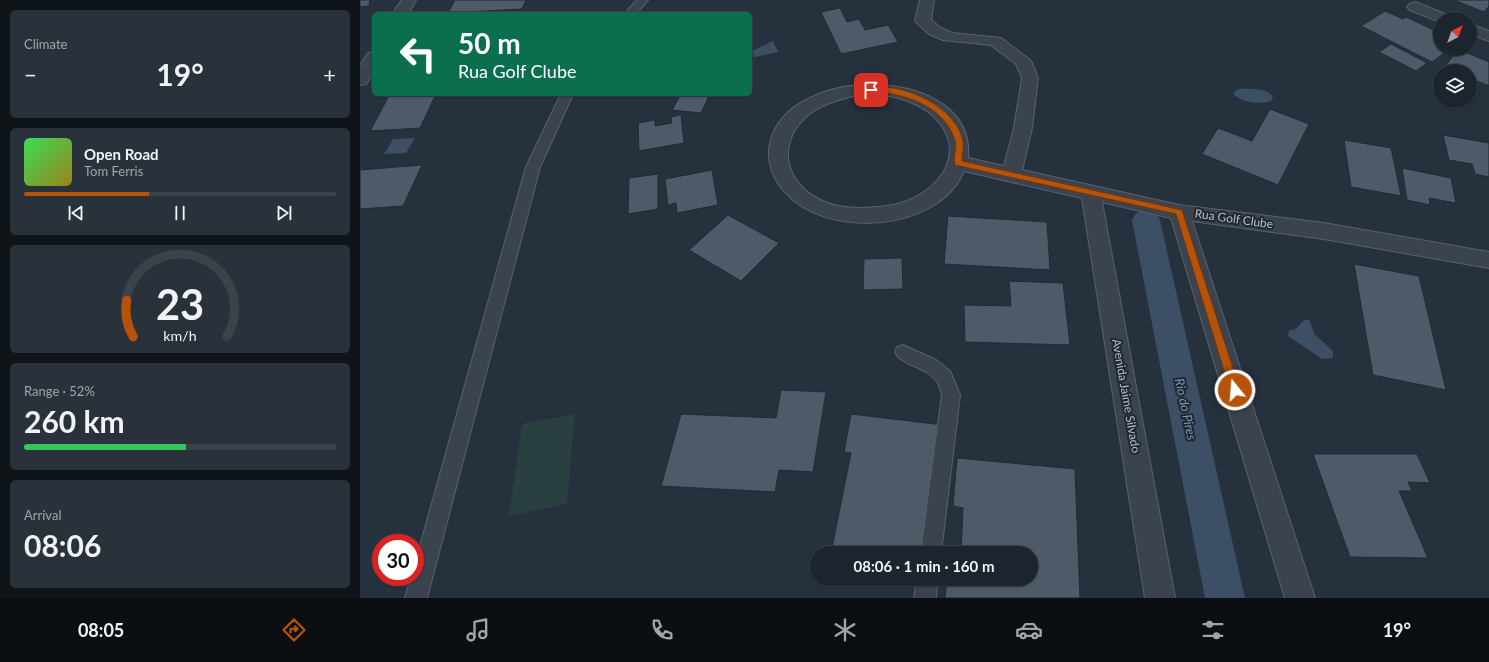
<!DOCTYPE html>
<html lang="en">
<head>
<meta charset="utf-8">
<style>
  body { margin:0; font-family:Lato,sans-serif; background:#29313a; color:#f1f3f6; height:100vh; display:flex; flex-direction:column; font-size:15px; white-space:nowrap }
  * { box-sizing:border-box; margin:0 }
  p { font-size:13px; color:#a0a5aa }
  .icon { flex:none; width:22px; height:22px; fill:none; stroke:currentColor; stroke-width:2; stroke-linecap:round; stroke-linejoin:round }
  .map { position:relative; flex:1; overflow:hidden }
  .details { display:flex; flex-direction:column; gap:10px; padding:10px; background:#0f1419; width:360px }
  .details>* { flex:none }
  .top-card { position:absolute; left:12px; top:12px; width:380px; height:84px; border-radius:6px; box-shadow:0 1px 3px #0004,0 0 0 1px #3a424a; background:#0b6e4f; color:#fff; overflow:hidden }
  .needle { width:26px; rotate:41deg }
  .tools { position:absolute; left:1073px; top:12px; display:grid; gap:8px }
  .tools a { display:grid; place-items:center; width:44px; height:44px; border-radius:50%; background:#1c252e; box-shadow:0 1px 3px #0004,0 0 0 1px #3a424a; font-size:20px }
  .speed { position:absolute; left:12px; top:534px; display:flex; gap:8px; font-size:20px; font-weight:700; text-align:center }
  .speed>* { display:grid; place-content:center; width:52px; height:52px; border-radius:50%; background:#1c252e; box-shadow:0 1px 3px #0004,0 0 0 1px #3a424a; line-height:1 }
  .speed .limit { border:6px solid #d22; background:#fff; color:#111 }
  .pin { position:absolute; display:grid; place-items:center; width:34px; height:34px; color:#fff; margin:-17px; border-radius:8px; box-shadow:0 2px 6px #0006 }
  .me { position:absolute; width:44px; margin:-22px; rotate:343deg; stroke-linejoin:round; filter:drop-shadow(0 0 3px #0008) }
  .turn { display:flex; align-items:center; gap:14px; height:84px; padding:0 20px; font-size:18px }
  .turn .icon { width:52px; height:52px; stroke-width:2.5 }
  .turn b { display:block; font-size:28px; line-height:34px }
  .big { font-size:30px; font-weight:700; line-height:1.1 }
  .details .tile { flex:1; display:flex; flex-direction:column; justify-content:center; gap:6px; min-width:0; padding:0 14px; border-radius:6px; background:#29313a }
  .details .dial { align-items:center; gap:0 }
  .dial svg { height:104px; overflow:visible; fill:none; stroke:#3a424a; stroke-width:7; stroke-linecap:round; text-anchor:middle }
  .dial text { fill:#f1f3f6; stroke:none }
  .song { display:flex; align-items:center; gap:12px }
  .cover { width:48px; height:48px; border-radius:6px; background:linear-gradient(135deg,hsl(130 70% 55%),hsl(50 70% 35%)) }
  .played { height:4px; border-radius:2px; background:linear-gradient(90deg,#b45309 40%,#3a424a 40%) }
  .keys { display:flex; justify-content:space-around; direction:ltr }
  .heat { display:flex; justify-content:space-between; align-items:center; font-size:22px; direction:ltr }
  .charge { height:6px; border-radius:3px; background:linear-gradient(90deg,#34c759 52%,#3a424a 0) }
  .trip { position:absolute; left:450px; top:546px; width:228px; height:40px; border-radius:20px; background:#1c252e; box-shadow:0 1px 3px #0004,0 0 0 1px #3a424a; font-weight:700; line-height:40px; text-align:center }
  .menu { display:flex; height:64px; justify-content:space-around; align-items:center; background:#0b0f12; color:#a0a5aa }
  .menu .icon { width:28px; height:28px }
  .menu .current { color:#b45309 }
  .menu b { font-size:18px; color:#f1f3f6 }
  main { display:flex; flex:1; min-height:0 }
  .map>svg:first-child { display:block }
  .green { fill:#293f40 }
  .water { fill:#3c4f65 }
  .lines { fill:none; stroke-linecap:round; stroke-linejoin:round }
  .canal { fill:#3c4f65; fill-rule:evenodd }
  .building { fill:#4f5a68; stroke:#212a35 }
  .lane-casing { stroke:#58616c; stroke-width:2 }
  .street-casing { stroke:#58616c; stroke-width:2 }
  .lane { fill:#3a434e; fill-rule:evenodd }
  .street { fill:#3a434e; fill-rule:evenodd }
  .route { fill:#b45309; stroke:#753606 }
  .labels { text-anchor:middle; stroke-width:4; stroke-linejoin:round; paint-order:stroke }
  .street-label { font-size:12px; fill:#b6bec9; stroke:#1f2833 }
  .water-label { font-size:13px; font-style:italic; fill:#7f95ae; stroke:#1f2833 }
</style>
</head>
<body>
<main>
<section class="details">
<div class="tile"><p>Climate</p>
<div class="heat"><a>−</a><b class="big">19°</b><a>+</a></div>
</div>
<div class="tile">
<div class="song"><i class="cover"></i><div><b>Open Road</b><p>Tom Ferris</p></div></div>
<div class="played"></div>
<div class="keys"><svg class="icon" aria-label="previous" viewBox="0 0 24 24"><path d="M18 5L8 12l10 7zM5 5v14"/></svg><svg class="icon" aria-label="pause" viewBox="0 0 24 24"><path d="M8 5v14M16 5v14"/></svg><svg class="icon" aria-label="next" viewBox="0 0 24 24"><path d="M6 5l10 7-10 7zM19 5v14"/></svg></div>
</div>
<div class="tile dial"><svg viewBox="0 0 100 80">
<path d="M14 69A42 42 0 1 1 86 69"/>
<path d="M14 69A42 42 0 0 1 9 41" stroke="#b45309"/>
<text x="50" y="56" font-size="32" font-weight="700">23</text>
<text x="50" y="72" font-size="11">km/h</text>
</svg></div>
<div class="tile"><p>Range · 52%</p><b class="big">260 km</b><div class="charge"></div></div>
<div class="tile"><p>Arrival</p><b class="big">08:06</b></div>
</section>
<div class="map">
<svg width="1129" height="598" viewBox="0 0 1129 598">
  <rect width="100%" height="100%" fill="#26313e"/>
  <!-- green -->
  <polygon class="green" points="215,414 207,504 149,516 162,424"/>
  <!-- water -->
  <g class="water">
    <polygon points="413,41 418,52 390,58 390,52"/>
    <path d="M879,89C890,89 906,87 913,97L911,101C900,105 883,103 874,95V92Z"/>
    <polygon points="55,138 46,153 24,154 33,139"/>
    <polygon points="945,319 950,321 954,334 973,351 973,358 962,359 928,336 929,330 936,329"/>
  </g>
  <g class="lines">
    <!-- canal -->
    <polygon class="canal" points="786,210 796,213 800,220 885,598 845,598 772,220 776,213"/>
  </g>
  <!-- building -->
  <g class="building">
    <polygon points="0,0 10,0 9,6 0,7"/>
    <polygon points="95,0 166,0 162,9 88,13"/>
    <polygon points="1094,0 1129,0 1129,6 1124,12"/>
    <polygon points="480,8 487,22 499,19 505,30 528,25 538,42 481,54 461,12"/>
    <polygon points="1025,11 1043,19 1046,17 1080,33 1080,49 1090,49 1072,62 1001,26"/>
    <polygon points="1031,44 1067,63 1056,71 1019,52"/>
    <polygon points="1098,49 1129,62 1129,86 1110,78 1110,71 1092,71 1084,68"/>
    <polygon points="30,94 76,94 60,128 10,131"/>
    <polygon points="321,94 350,94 341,113 312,110"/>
    <polygon points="910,109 949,124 918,185 842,154 858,128 892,141"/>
    <polygon points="321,115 324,143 279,151 278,123 295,120 295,126 312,123 311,117"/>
    <polygon points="1083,135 1129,143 1129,177 1115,174 1112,164 1089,160"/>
    <polygon points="984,140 1031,148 1041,196 991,187"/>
    <polygon points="62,165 43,206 0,209 0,170"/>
    <polygon points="1042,168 1091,178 1096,203 1069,198 1070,205 1047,200"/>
    <polygon points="352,170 358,205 317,213 316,203 308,205 305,179"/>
    <polygon points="298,174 298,209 268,214 269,178"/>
    <polygon points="368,215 419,243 381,281 329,250"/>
    <polygon points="588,216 687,222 690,270 584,264"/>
    <polygon points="542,258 543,289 503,290 504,259"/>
    <polygon points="994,264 1059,276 1086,390 1013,375"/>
    <polygon points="649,281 703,283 710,345 605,342 604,305 651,306"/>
    <polygon points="421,390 466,392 453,472 419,470 415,492 301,486 321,414 416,418"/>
    <polygon points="491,414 583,425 569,553 471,553 491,453 484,452"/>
    <polygon points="953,454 1057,454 1070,483 1048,482 1052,491 1039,491 1068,558 990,557"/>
    <polygon points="597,458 715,469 720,598 585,598 587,579 671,579 671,553 601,553 603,508 593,506"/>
  </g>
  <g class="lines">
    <!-- lane casing -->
    <g class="lane-casing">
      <g id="lane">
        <polygon points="277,0 288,0 276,14 264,14"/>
        <polygon points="201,94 213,94 180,167 67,598 45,598 51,577 55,577 55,564 166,167"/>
        <path d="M543,345L576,360L590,371L600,395L581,553H561L582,395C581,391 580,387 578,383C569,367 541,366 535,352L537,347Z"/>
        <polygon points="557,579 577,579 576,598 554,598"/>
      </g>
    </g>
    <!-- street casing -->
    <g class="street-casing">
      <g id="street">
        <polygon points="42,0 56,0 48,14 32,14"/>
        <path d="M560,0H574L571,20L581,28L592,33L641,38L671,61L678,78L672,128L662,170L819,205L964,223L1129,252V268L964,239L832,221L955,598H925L811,218L742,202L815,598H785L722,198L604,171C578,232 468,239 426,193C413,180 406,161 410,143C429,61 617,65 608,158L644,166L654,128L662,78L656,64L631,45L583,40L569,34L555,21ZM497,95C513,95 529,94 545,100C592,116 608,161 564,192C550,202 532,206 516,207C499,209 480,208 465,202C423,185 414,140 452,112C465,103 482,99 497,95Z"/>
        <polygon points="1055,2 1090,16 1093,19 1080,19 1080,22 1050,10 1047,7 1050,4"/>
        <polygon points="1110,24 1129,31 1129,41 1110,34"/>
        <polygon points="14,52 14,71 6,84 0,85 0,66 8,53"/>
      </g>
    </g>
    <!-- lane -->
    <use href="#lane" class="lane"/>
    <!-- street -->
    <use href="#street" class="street"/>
  </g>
  <!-- route -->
  <path class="route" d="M509,88C541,81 598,107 603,142C604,148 602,155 602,161L822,210L880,390L878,393H871L870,390L816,214L595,165C593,157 597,148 595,140C585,110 556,98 527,93C521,91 515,93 509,92Z"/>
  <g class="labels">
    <!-- street labels -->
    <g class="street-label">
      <text transform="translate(874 219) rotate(8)" y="4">Rua Golf Clube</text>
      <text transform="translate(766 396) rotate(80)" y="4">Avenida Jaime Silvado</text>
    </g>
    <!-- water labels -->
    <g class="water-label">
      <text transform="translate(826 409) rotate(78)" y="5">Rio do Pires</text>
    </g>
  </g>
</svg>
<div class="tools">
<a><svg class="needle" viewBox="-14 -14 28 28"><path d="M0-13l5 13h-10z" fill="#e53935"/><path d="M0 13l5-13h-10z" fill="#a0a5aa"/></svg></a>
<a><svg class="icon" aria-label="layers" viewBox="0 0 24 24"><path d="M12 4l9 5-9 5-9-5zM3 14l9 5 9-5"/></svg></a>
</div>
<div class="speed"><div class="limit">30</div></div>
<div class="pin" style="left:511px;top:90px;background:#d93025"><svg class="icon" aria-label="arrive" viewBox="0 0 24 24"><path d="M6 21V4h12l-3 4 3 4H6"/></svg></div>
<svg class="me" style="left:875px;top:390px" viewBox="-20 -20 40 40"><circle r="17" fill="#b45309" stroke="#fff" stroke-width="3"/><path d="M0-11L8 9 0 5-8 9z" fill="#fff"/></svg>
<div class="trip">08:06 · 1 min · 160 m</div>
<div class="top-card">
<div class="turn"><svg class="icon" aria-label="left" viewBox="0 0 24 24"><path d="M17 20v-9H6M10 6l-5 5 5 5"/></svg><div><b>50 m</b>Rua Golf Clube</div></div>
</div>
</div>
</main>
<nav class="menu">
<b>08:05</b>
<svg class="icon current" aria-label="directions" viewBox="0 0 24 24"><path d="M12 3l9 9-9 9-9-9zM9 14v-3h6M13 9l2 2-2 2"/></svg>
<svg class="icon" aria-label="music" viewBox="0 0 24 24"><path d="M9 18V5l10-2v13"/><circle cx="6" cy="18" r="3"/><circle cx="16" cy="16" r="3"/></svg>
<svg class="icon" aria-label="phone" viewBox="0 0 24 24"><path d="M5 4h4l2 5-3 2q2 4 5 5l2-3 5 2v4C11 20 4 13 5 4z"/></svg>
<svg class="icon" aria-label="climate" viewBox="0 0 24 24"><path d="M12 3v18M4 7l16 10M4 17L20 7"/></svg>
<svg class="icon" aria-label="car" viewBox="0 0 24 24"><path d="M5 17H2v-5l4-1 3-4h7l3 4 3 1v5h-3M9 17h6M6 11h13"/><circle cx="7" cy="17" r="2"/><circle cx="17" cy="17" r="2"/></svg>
<svg class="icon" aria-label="filters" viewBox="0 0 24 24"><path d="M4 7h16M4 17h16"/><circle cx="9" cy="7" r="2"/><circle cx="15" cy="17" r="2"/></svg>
<b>19°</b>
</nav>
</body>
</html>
